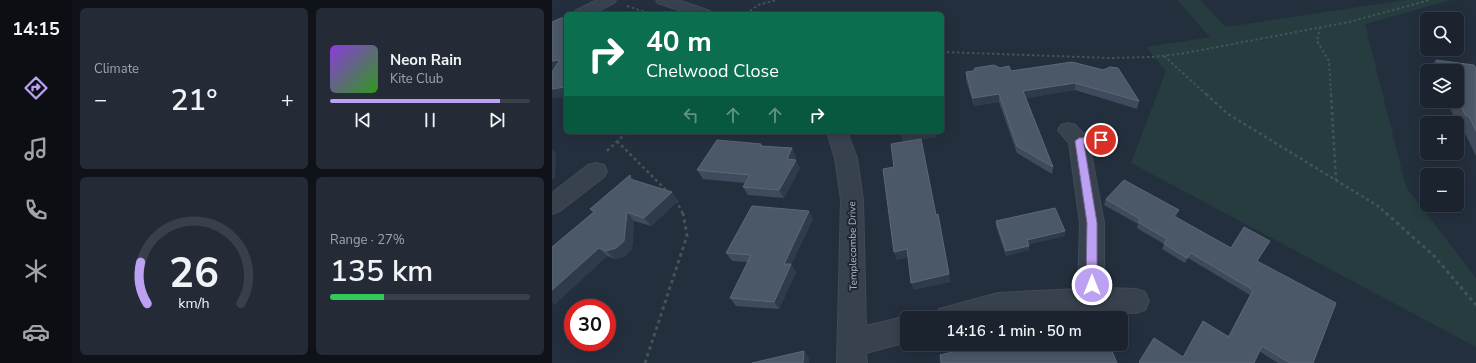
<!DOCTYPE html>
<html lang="en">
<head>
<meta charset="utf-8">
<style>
  body { margin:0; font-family:"Nunito Sans",sans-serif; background:#242b36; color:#f1f3f6; height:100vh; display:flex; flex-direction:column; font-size:15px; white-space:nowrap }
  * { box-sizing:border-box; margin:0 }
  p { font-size:13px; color:#a0a4aa }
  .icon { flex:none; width:22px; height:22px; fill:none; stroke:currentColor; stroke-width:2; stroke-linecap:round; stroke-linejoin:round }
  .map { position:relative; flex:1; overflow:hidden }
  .drawer { display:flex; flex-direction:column; gap:8px; padding:8px; background:#0f1319; width:480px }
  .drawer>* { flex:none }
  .banner { position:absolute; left:12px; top:12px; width:380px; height:122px; border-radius:6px; box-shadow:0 2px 10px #0003,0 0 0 1px #39404a; background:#0b6e4f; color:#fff; overflow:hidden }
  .controls { position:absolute; left:868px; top:12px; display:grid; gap:8px }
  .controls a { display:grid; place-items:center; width:44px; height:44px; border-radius:6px; background:#1b232e; box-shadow:0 2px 10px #0003,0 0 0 1px #39404a; font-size:20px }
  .speed { position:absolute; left:12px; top:299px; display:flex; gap:8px; font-size:20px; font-weight:700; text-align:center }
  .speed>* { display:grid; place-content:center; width:52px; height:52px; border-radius:50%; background:#1b232e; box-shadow:0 2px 10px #0003,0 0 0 1px #39404a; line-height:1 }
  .speed .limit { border:6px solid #d22; background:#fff; color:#111 }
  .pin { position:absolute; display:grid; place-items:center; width:34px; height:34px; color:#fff; margin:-17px; border:2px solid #fff; border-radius:50%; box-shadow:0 1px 4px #0007 }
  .me { position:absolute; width:44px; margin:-22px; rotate:0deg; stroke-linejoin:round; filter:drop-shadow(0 0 3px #0008) }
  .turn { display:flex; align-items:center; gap:14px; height:84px; padding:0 16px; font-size:18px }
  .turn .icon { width:52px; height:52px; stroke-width:2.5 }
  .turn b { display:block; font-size:28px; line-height:34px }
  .lanes { display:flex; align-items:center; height:38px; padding:0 16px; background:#0003; justify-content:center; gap:20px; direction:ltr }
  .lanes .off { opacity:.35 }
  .big { font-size:30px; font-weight:600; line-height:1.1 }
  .drawer .widget { flex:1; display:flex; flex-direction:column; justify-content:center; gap:6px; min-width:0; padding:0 14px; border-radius:6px; background:#242b36 }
  .drawer .dial { align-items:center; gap:0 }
  .dial svg { height:104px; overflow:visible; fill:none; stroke:#39404a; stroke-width:7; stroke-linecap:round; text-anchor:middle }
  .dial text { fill:#f1f3f6; stroke:none }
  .song { display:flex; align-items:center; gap:12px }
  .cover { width:48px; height:48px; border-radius:6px; background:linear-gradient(135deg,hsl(270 70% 55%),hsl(110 70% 35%)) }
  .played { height:4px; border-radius:2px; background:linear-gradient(90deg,#bca0f2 85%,#39404a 85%) }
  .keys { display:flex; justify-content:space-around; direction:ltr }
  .heat { display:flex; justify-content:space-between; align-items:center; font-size:22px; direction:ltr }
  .charge { height:6px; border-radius:3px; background:linear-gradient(90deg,#34c759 27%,#39404a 0) }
  .drawer .tiles { flex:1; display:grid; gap:8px; grid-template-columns:repeat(2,1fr) }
  .trip { position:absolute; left:348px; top:311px; width:228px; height:40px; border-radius:6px; background:#1b232e; box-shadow:0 2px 10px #0003,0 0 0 1px #39404a; font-weight:600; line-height:40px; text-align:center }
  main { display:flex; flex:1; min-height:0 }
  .dock { display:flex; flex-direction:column; width:72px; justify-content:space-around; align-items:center; background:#0b0e12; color:#a0a4aa }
  .dock .icon { width:28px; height:28px }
  .dock .active { color:#bca0f2 }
  .dock b { font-size:18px; color:#f1f3f6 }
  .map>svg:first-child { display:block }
  .green { fill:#263c3f }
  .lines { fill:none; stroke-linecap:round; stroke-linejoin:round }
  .minor-casing { stroke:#414a57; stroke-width:2 }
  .path-far2 { stroke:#3f5557; stroke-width:2; stroke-dasharray:2.5 2.5; stroke-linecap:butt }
  .path-far1 { stroke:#3f5557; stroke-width:2.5; stroke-dasharray:3 3; stroke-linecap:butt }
  .path { stroke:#3f5557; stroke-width:3; stroke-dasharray:3.5 3.5; stroke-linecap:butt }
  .minor { fill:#38414e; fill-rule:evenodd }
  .wall { fill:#3f4b5c }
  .shaded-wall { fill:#2f3b4b }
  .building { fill:#4b5868; stroke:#5c6777 }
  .route { fill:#bca0f2; stroke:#7a689d }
  .labels { text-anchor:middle; stroke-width:4; stroke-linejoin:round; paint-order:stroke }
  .street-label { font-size:10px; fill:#b4bcc9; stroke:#1d2633 }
</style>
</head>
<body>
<main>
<nav class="dock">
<b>14:15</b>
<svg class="icon active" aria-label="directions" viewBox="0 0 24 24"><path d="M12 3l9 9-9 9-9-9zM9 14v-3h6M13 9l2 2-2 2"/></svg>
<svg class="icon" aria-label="music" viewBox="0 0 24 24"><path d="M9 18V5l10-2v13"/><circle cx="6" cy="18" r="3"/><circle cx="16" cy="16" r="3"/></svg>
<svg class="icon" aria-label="phone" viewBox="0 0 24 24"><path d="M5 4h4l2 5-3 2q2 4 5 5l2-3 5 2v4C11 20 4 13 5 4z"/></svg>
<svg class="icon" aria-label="climate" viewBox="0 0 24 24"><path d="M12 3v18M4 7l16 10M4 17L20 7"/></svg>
<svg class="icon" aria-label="car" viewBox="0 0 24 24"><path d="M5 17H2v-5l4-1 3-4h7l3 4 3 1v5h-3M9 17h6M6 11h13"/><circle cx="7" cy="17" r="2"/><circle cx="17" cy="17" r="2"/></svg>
</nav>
<section class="drawer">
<div class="tiles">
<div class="widget"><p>Climate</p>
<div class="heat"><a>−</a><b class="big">21°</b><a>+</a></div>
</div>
<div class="widget">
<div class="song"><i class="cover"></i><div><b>Neon Rain</b><p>Kite Club</p></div></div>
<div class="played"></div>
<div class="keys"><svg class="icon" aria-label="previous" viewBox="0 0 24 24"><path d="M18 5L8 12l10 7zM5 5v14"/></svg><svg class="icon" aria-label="pause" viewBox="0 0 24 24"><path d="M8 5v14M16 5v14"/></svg><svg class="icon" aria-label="next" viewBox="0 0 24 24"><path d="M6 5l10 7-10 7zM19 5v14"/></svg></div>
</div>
<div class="widget dial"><svg viewBox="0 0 100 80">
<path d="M14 69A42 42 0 1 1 86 69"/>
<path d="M14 69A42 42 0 0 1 9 37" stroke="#bca0f2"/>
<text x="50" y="56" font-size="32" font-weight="700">26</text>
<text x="50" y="72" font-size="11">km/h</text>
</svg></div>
<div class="widget"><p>Range · 27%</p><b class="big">135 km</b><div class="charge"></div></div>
</div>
</section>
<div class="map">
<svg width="924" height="363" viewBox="0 0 924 363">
  <rect width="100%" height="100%" fill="#242f3e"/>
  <!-- green -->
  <polygon class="green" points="625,0 648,0 674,27 853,0 899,0 813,24 854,187 924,278 924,347 579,163 614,71 594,47 658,37"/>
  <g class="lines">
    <!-- minor casing -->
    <g class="minor-casing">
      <g id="minor">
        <polygon points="45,0 64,0 62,3 40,14 20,14 23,11"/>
        <polygon points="104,0 126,0 158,11 161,14 138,14 106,3"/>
        <polygon points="516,123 523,125 532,134 549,133 556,135 559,140 556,145 538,147 552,223 552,288 584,289 593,292 597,301 593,310 584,313 539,312 443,318 383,318 387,309 446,293 526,289 528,223 517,143 506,130 509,125"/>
        <polygon points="275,132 295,132 305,158 311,200 314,326 355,316 360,318 355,318 355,342 314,353 315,363 285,363 289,200 283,158"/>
        <polygon points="44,163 52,165 55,171 52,177 8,211 0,214 0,193 36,165"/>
      </g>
    </g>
    <!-- path-far2 -->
    <g class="path-far2">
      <polyline points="75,6 93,12"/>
      <polyline points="194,14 206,5 224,0"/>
      <polyline points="768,27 765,41 777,61 779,95"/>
      <polyline points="390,52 558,58 599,57 628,54 797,22 878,0"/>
      <polyline points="612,56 655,95"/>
    </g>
    <!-- path-far1 -->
    <g class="path-far1">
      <polyline points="654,94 676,114 826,206 835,214"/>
      <polyline points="779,94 784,180"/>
      <polyline points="65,141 116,192"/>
      <polyline points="55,151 75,132"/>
      <polyline points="124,200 131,214"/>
    </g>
    <!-- path -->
    <g class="path">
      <polyline points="834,213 882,256 924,305"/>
      <polyline points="93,363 135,236 131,213"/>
    </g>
    <!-- minor -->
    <use href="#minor" class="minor"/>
  </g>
  <!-- wall -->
  <g class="wall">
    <polygon points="884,60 924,69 924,156 909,125 906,124 894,101 905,101 905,71 879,71 877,68"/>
    <polygon points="520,62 587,101 585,109 523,90 474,98 501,167 500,174 465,153 447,102 422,106 414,80 414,72 448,68 459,71"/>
    <polygon points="138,132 171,132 170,134"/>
    <polygon points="209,144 211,146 240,148 244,157 243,160 248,168 232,198 196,195 191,187 193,183 151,179 145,170"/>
    <polygon points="83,180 126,201 99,226 82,221 80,249 72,257 63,259 55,256 3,304 0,302 0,247 41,213 38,209"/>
    <polygon points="554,199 627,210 623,217 679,248 705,261 761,363 726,363 707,351 702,363 587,363 602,338 630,357 676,336 698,295 636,258 633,263 610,249 612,244 585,228 586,224 552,205"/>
    <polygon points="261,219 239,265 244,272 227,309 184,306 178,298 196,262 180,261 174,253"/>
    <polygon points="444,221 513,231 513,236 477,244 477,250 454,256 444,226"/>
  </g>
  <!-- shaded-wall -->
  <g class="shaded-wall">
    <polygon points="8,60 14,69 0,71 0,61"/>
    <polygon points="523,83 523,90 471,99 471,91"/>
    <polygon points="14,87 14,97 0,98 0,89"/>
    <polygon points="447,94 447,102 422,106 421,98"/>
    <polygon points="362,132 384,132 385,137 351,143 349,134"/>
    <polygon points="240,148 244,157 239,168 235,159"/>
    <polygon points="0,149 4,153 3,178 0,179"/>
    <polygon points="244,160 248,168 232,198 227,190"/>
    <polygon points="78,175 85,183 78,179"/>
    <polygon points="120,192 126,201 99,226 92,218"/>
    <polygon points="627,210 625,216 620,221 622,216"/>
    <polygon points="257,211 261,219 239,265 244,272 227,309 222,302 232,264"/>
    <polygon points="75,212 82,221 80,249 72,257 63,259 54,251"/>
    <polygon points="513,231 513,236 475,245 475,240"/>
    <polygon points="477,246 477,250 454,256 454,251"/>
    <polygon points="47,248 55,256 3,304 0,302 0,290"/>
    <polygon points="355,249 357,257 345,260 342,252"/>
    <polygon points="397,274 399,282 362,290 359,283"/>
    <polygon points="252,351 257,358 257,363 251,363"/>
  </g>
  <!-- building -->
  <g class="building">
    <polygon points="51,13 50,14 41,14"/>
    <polygon points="9,18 14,18 14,87 0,89 0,72 8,60 0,61 0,22"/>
    <polygon points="884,60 922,65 924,69 924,131 917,116 914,116 905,99 905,71 890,71"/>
    <polygon points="520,62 551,70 558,67 566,68 587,101 523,83 471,91 501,167 465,146 447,94 421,98 414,72 421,71 423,68 442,65 448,68 457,66 459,71"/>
    <polygon points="349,132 362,132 349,134"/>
    <polygon points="369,139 384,215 386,214 397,274 359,283 355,249 342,252 331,169 342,167 339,144"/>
    <polygon points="165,140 209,144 208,146 240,148 235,159 244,160 227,190 191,187 198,175 145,170"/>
    <polygon points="78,175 78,179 120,192 92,218 75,212 72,241 64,248 54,251 47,248 0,290 0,247 43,211 38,209"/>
    <polygon points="572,180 627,210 622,216 679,248 692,227 718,241 705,261 784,303 761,363 738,363 710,346 702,363 588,363 587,362 602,338 631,357 651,321 677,337 701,290 639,253 635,258 612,244 615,239 586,222 588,219 554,199"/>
    <polygon points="200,206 257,211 232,264 239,264 222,302 178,298 199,255 174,253"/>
    <polygon points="503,208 513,231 475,240 477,246 454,251 444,221"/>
    <polygon points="432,344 557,344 565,363 389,363 388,355"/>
    <polygon points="252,351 251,363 200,363"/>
  </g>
  <!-- route -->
  <polygon class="route" points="549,137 552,138 553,140 552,142 532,144 545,223 545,285 543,288 540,289 536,288 534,285 535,223 523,141 527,138"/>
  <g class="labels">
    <!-- street labels -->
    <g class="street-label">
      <text transform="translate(300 246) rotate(-91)" y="4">Templecombe Drive</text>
    </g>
  </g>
</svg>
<div class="controls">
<a><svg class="icon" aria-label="search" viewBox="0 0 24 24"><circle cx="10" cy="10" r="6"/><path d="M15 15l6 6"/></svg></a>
<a><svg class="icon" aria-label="layers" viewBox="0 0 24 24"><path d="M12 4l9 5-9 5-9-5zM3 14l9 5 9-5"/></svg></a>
<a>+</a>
<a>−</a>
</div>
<div class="speed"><div class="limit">30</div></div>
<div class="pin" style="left:549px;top:140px;background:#d93025"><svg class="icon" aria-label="arrive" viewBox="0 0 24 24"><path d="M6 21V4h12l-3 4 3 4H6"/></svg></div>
<svg class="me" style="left:540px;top:285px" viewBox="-20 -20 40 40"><circle r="17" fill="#bca0f2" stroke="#fff" stroke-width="3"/><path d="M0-11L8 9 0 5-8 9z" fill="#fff"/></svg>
<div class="trip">14:16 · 1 min · 50 m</div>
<div class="banner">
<div class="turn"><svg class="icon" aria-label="right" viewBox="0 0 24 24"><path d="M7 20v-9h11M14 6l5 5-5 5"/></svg><div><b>40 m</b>Chelwood Close</div></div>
<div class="lanes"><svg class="icon off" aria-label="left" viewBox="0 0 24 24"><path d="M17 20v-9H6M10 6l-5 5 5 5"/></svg><svg class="icon off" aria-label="ahead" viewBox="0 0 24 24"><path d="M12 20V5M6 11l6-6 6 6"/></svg><svg class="icon off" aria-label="ahead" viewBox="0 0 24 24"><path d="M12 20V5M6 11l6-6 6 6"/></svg><svg class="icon" aria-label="right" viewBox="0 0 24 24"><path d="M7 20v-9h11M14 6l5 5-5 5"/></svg></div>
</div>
</div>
</main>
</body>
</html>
